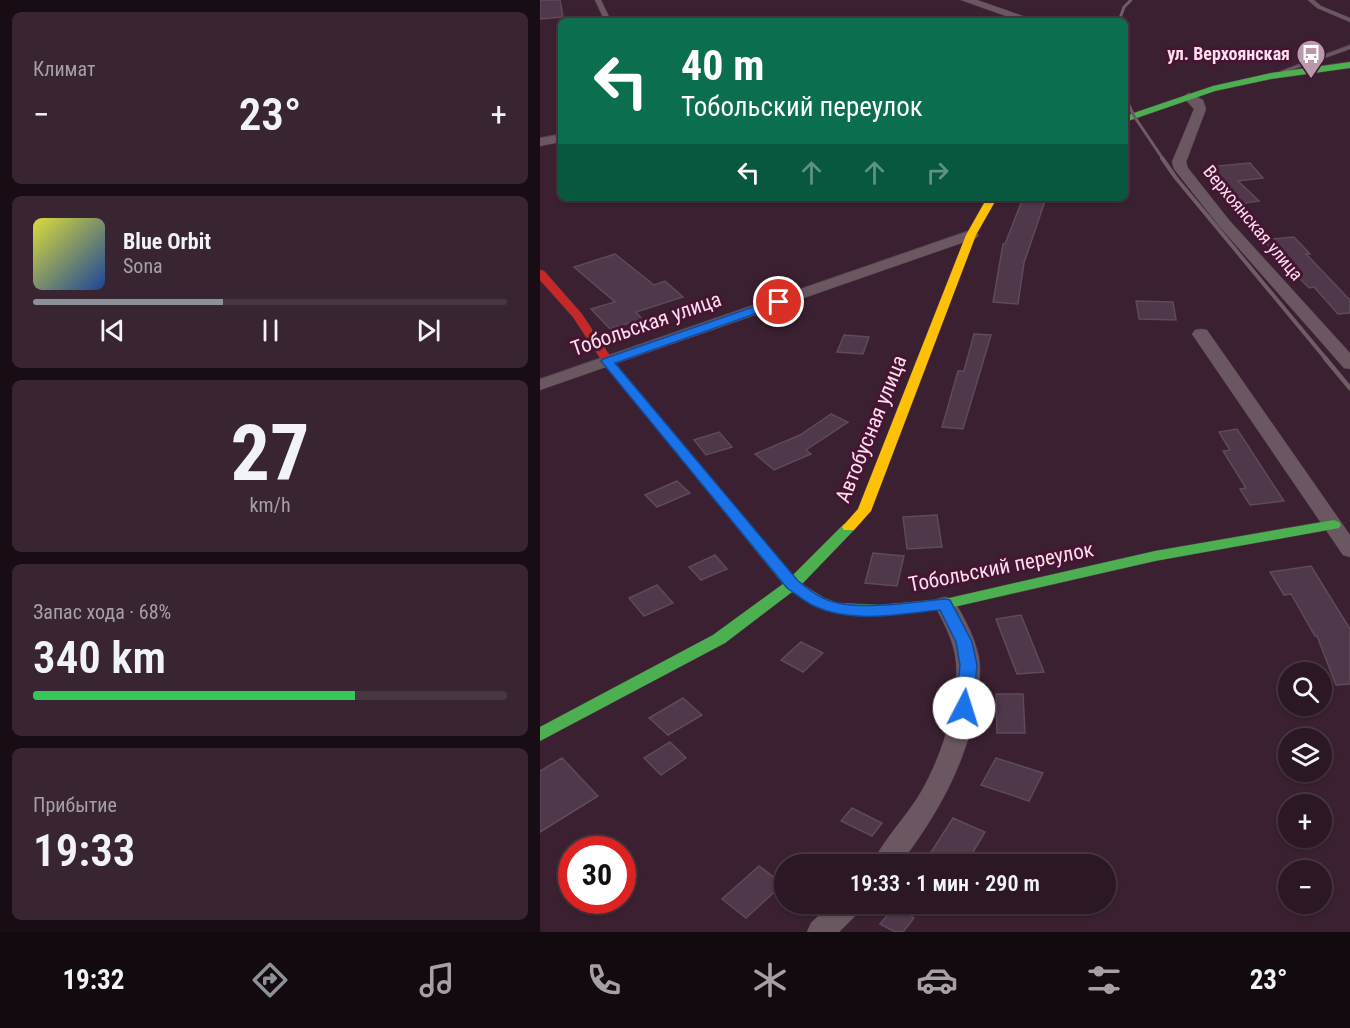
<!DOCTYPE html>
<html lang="ru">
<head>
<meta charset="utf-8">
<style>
  body { margin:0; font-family:"Roboto Condensed",sans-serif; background:#382531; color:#f1f3f6; height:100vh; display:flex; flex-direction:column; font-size:22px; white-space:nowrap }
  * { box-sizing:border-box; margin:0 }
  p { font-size:20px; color:#a6a0a6 }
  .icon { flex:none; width:33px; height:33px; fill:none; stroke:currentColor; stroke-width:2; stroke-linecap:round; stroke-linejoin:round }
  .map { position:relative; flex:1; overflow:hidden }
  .panel { display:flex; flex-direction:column; gap:12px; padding:12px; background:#180d14; width:540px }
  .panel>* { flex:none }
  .guide { position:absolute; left:18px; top:18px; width:570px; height:183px; border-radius:9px; box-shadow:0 2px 4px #0004,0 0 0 2px #483741; background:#0b6e4f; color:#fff; overflow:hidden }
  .buttons { position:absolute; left:738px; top:662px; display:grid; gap:12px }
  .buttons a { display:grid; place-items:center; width:54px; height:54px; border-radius:50%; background:#2c1824; box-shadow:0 2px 4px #0004,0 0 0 2px #483741; font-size:30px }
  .speed { position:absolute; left:18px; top:836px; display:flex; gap:12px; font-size:30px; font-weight:700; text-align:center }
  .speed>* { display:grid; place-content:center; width:78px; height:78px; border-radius:50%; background:#2c1824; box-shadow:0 2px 4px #0004,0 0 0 2px #483741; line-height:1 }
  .speed .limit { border:9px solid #d22; background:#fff; color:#111 }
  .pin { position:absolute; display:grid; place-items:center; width:51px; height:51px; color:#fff; margin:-26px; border:3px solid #fff; border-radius:50%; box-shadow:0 2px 6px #0007 }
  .me { position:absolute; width:66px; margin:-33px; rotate:5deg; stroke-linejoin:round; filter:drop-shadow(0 0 4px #0008) }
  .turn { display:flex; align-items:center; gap:21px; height:126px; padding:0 24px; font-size:27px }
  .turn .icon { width:78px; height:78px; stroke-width:2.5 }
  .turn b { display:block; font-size:42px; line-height:51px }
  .lanes { display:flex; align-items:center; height:57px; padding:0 24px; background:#0003; justify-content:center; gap:30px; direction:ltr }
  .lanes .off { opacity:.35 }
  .big { font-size:45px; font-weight:600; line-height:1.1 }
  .panel .tile { flex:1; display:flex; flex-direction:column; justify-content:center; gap:9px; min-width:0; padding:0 21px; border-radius:9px; background:#382531 }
  .panel .dial { align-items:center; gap:0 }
  .dial b { font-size:78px; line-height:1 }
  .song { display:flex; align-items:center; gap:18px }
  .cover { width:72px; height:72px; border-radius:9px; background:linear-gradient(135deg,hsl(60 70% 55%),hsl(220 70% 35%)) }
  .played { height:6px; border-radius:3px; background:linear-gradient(90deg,#8c9099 40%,#483741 40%) }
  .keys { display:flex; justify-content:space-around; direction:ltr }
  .heat { display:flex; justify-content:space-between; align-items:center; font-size:33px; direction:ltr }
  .charge { height:9px; border-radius:4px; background:linear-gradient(90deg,#34c759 68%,#483741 0) }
  .trip { position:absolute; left:234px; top:854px; width:342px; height:60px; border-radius:30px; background:#2c1824; box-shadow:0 2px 4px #0004,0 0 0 2px #483741; font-weight:600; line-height:60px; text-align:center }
  .dock { display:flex; height:96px; justify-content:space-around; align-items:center; background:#120a0e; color:#a6a0a6 }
  .dock .icon { width:42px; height:42px }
  .dock .current { color:#8c9099 }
  .dock b { font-size:27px; color:#f1f3f6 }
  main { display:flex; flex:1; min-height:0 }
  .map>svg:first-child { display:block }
  .building { fill:#4e384a; stroke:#5e4a59; stroke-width:1.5 }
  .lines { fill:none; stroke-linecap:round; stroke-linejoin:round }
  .lane-casing { stroke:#543e4b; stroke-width:1 }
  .street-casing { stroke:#543e4b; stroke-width:1 }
  .fast-casing { stroke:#543e4b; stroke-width:1 }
  .slow-casing { stroke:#543e4b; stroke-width:1 }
  .jam-casing { stroke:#543e4b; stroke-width:1 }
  .lane { fill:#6b5761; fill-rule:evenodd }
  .street { fill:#6b5761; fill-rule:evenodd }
  .fast { fill:#4caf50; fill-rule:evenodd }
  .slow { fill:#ffc107; fill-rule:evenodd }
  .jam { fill:#c62828; fill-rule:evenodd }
  .rail-far2 { stroke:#705c67; stroke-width:3 }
  .rail-far1 { stroke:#705c67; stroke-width:4 }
  .rail { stroke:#705c67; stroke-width:4.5 }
  .route { fill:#1a73e8; stroke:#114b97; stroke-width:1.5 }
  .labels { text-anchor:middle; stroke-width:6; stroke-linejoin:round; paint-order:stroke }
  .far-poi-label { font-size:18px; font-weight:bold; fill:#fddced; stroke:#451532; text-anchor:end }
  .far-street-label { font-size:18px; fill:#fddced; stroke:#451532 }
  .street-label { font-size:21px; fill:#fddced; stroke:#451532 }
</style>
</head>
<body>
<main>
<section class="panel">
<div class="tile"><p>Климат</p>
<div class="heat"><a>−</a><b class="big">23°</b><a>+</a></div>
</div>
<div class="tile">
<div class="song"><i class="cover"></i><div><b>Blue Orbit</b><p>Sona</p></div></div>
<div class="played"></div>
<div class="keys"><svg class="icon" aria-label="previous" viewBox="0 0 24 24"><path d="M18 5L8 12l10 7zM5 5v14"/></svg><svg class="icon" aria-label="pause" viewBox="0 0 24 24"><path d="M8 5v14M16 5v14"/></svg><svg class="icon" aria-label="next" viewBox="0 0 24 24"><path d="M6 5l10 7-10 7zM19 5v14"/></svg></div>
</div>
<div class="tile dial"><b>27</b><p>km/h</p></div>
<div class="tile"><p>Запас хода · 68%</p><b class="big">340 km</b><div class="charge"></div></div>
<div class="tile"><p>Прибытие</p><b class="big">19:33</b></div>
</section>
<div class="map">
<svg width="810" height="932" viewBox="0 0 810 932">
  <rect width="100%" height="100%" fill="#3a2030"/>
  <!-- building -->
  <g class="building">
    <polygon points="0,0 20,0 23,17 0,19"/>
    <polygon points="710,163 723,178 698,181 719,201 698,204 667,173 671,173 666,167"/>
    <polygon points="483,198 506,198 484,263 478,304 453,302 463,244 465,244"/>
    <polygon points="754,237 770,254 766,254 810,300 810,313 798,314 774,287 769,288 723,240"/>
    <polygon points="75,254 114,285 125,281 143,297 96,312 102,319 70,329 51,309 75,302 34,267"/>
    <polygon points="596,301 633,302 636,320 599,319"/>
    <polygon points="434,334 451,335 423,429 402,427 418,371 424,371"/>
    <polygon points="304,335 329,337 323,354 297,352"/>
    <polygon points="291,414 308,422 266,450 271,454 234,470 215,454 260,435"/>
    <polygon points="697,429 736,489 744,501 710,505 700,489 706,488 683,451 690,450 679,432"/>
    <polygon points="179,432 192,447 166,455 154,440"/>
    <polygon points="137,481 150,493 117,507 105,495"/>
    <polygon points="397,515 402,547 367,549 363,517"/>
    <polygon points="333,553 364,556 357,586 325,583"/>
    <polygon points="175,555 187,569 161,580 149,567"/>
    <polygon points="771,566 810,629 810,684 796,685 777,636 775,636 751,594 744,595 730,572"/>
    <polygon points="117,585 133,603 104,616 89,598"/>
    <polygon points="481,615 504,672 477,674 456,619"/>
    <polygon points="261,642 283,653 263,672 241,660"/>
    <polygon points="456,694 483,694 485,733 457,733"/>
    <polygon points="143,698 162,715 128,735 109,718"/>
    <polygon points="130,742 146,758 121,775 104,758"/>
    <polygon points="22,758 58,796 0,832 0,771"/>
    <polygon points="456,758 503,773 489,801 441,785"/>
    <polygon points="312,808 342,823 332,836 301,821"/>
    <polygon points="413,818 445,832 426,864 415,864 390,854"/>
    <polygon points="219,866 243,884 206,918 182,899"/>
    <polygon points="355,906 374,918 363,932 355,932 340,924"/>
  </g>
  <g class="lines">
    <!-- lane casing -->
    <g class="lane-casing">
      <g id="lane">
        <polygon points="55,0 61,0 71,21 65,21"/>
        <polygon points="768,0 774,0 781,6 810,18 810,22 777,8"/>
        <polygon points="810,45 810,49 746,72 741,71"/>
      </g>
    </g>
    <!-- street casing -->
    <g class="street-casing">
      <g id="street">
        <polygon points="421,0 437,0 497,21 480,21"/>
        <polygon points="649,93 663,100 666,109 646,162 648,168 689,220 810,353 810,369 804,368 679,226 634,169 632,162 654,109 643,97"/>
        <polygon points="21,134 21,142 0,146 0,138"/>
        <polygon points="431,230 439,235 436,238 0,390 0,379"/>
        <polygon points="661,329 667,330 810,535 810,557 803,555 652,334 655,330"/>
        <path d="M405,597L413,599C424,617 435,637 439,658C441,671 439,685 437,699C428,761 398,814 360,864H332C343,841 362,821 376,800C399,765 423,697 415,655C412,637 402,620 394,604L397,599Z"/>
        <polygon points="292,903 324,903 320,911 299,932 267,932 271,923"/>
      </g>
    </g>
    <!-- fast casing -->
    <g class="fast-casing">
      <g id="fast">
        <polygon points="810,62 810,68 731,79 675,91 585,122 585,116 673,86 731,73"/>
        <polygon points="794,520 799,522 801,525 799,528 615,561 405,609 339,615 297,613 274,606 252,592 185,643 0,741 0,727 173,635 243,584 203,535 201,532 203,529 213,529 252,576 304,524 314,524 316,527 314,530 262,584 284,598 298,603 339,605 405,599 615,551"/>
      </g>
    </g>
    <!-- slow casing -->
    <g class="slow-casing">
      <polygon id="slow" points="447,198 457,198 436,235 331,511 314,530 304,530 302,527 318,509 426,235"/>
    </g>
    <!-- jam casing -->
    <g class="jam-casing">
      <polygon id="jam" points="0,270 4,271 41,313 72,359 213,529 215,532 213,535 203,535 64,364 33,317 0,280"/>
    </g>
    <!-- lane -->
    <use href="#lane" class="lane"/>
    <!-- street -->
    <use href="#street" class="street"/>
    <!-- fast -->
    <use href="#fast" class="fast"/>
    <!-- slow -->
    <use href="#slow" class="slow"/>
    <!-- jam -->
    <use href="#jam" class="jam"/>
    <!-- rail-far2 -->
    <g class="rail-far2">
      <polyline points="579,21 584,7 591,0"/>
      <polyline points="585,97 594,116 623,159"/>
    </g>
    <!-- rail-far1 -->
    <polyline class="rail-far1" points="622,158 636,178 786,359"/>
    <!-- rail -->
    <polyline class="rail" points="785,358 810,388"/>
  </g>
  <!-- route -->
  <path class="route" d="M239,298L243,299V304L75,363L258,581C266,587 275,595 285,599C314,612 373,602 405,599L410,600L432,642L437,665L433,708L430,713L424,715L418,713L416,708L420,665L416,642L400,610C360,614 312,624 274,606C265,602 256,594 247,588L61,361L63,359Z"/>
  <!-- icons -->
  <defs>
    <g id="bus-pin" transform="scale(1.5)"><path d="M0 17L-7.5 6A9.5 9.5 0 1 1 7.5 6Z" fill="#b99aab" stroke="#451532"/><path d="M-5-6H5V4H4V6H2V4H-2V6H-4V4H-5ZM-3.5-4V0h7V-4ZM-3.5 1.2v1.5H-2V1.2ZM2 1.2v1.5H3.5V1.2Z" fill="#fff"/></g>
  </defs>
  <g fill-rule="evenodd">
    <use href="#bus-pin" x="771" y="54"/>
  </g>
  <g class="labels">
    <!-- far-poi labels -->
    <g class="far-poi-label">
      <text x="750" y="60">ул. Верхоянская</text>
    </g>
    <!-- far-street labels -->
    <g class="far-street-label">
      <text transform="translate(713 223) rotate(50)" y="6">Верхоянская улица</text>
    </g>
    <!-- street labels -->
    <g class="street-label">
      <text transform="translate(106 324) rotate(-19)" y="7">Тобольская улица</text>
      <text transform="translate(331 429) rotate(-68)" y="7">Автобусная улица</text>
      <text transform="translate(461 567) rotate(-11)" y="7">Тобольский переулок</text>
    </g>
  </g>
</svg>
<div class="buttons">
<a><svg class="icon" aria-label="search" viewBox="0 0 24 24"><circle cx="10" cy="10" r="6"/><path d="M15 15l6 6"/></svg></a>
<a><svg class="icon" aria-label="layers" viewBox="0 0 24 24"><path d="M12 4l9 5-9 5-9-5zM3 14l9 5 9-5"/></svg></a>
<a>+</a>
<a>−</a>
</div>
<div class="speed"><div class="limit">30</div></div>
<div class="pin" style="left:239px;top:302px;background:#d93025"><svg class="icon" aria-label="arrive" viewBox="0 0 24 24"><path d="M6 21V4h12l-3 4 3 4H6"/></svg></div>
<svg class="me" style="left:424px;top:708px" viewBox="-20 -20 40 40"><circle r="19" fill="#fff"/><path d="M0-13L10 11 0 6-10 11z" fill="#1a73e8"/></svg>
<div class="trip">19:33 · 1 мин · 290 m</div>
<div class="guide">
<div class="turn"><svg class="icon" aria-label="left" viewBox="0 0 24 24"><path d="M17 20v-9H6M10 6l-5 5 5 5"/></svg><div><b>40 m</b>Тобольский переулок</div></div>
<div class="lanes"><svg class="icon" aria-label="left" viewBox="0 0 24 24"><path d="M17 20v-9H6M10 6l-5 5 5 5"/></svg><svg class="icon off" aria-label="ahead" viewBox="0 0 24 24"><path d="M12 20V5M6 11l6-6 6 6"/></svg><svg class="icon off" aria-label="ahead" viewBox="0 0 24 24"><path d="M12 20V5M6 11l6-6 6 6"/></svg><svg class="icon off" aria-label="right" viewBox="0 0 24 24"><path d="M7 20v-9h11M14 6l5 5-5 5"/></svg></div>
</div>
</div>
</main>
<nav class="dock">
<b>19:32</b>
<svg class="icon current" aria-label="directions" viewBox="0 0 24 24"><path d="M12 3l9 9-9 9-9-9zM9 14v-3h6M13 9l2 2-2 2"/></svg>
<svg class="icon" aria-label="music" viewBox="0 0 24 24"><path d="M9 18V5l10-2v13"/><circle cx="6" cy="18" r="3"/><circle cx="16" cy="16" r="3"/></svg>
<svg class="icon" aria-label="phone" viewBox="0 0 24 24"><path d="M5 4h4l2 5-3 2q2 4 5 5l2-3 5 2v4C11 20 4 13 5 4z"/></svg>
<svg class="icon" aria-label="climate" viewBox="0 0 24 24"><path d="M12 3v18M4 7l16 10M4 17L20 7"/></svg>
<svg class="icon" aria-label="car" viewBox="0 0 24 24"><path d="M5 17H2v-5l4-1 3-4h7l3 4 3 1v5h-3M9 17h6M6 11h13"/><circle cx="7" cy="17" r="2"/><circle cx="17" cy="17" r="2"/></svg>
<svg class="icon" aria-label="filters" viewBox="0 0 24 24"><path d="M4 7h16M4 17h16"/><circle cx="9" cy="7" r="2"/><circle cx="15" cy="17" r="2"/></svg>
<b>23°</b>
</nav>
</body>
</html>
